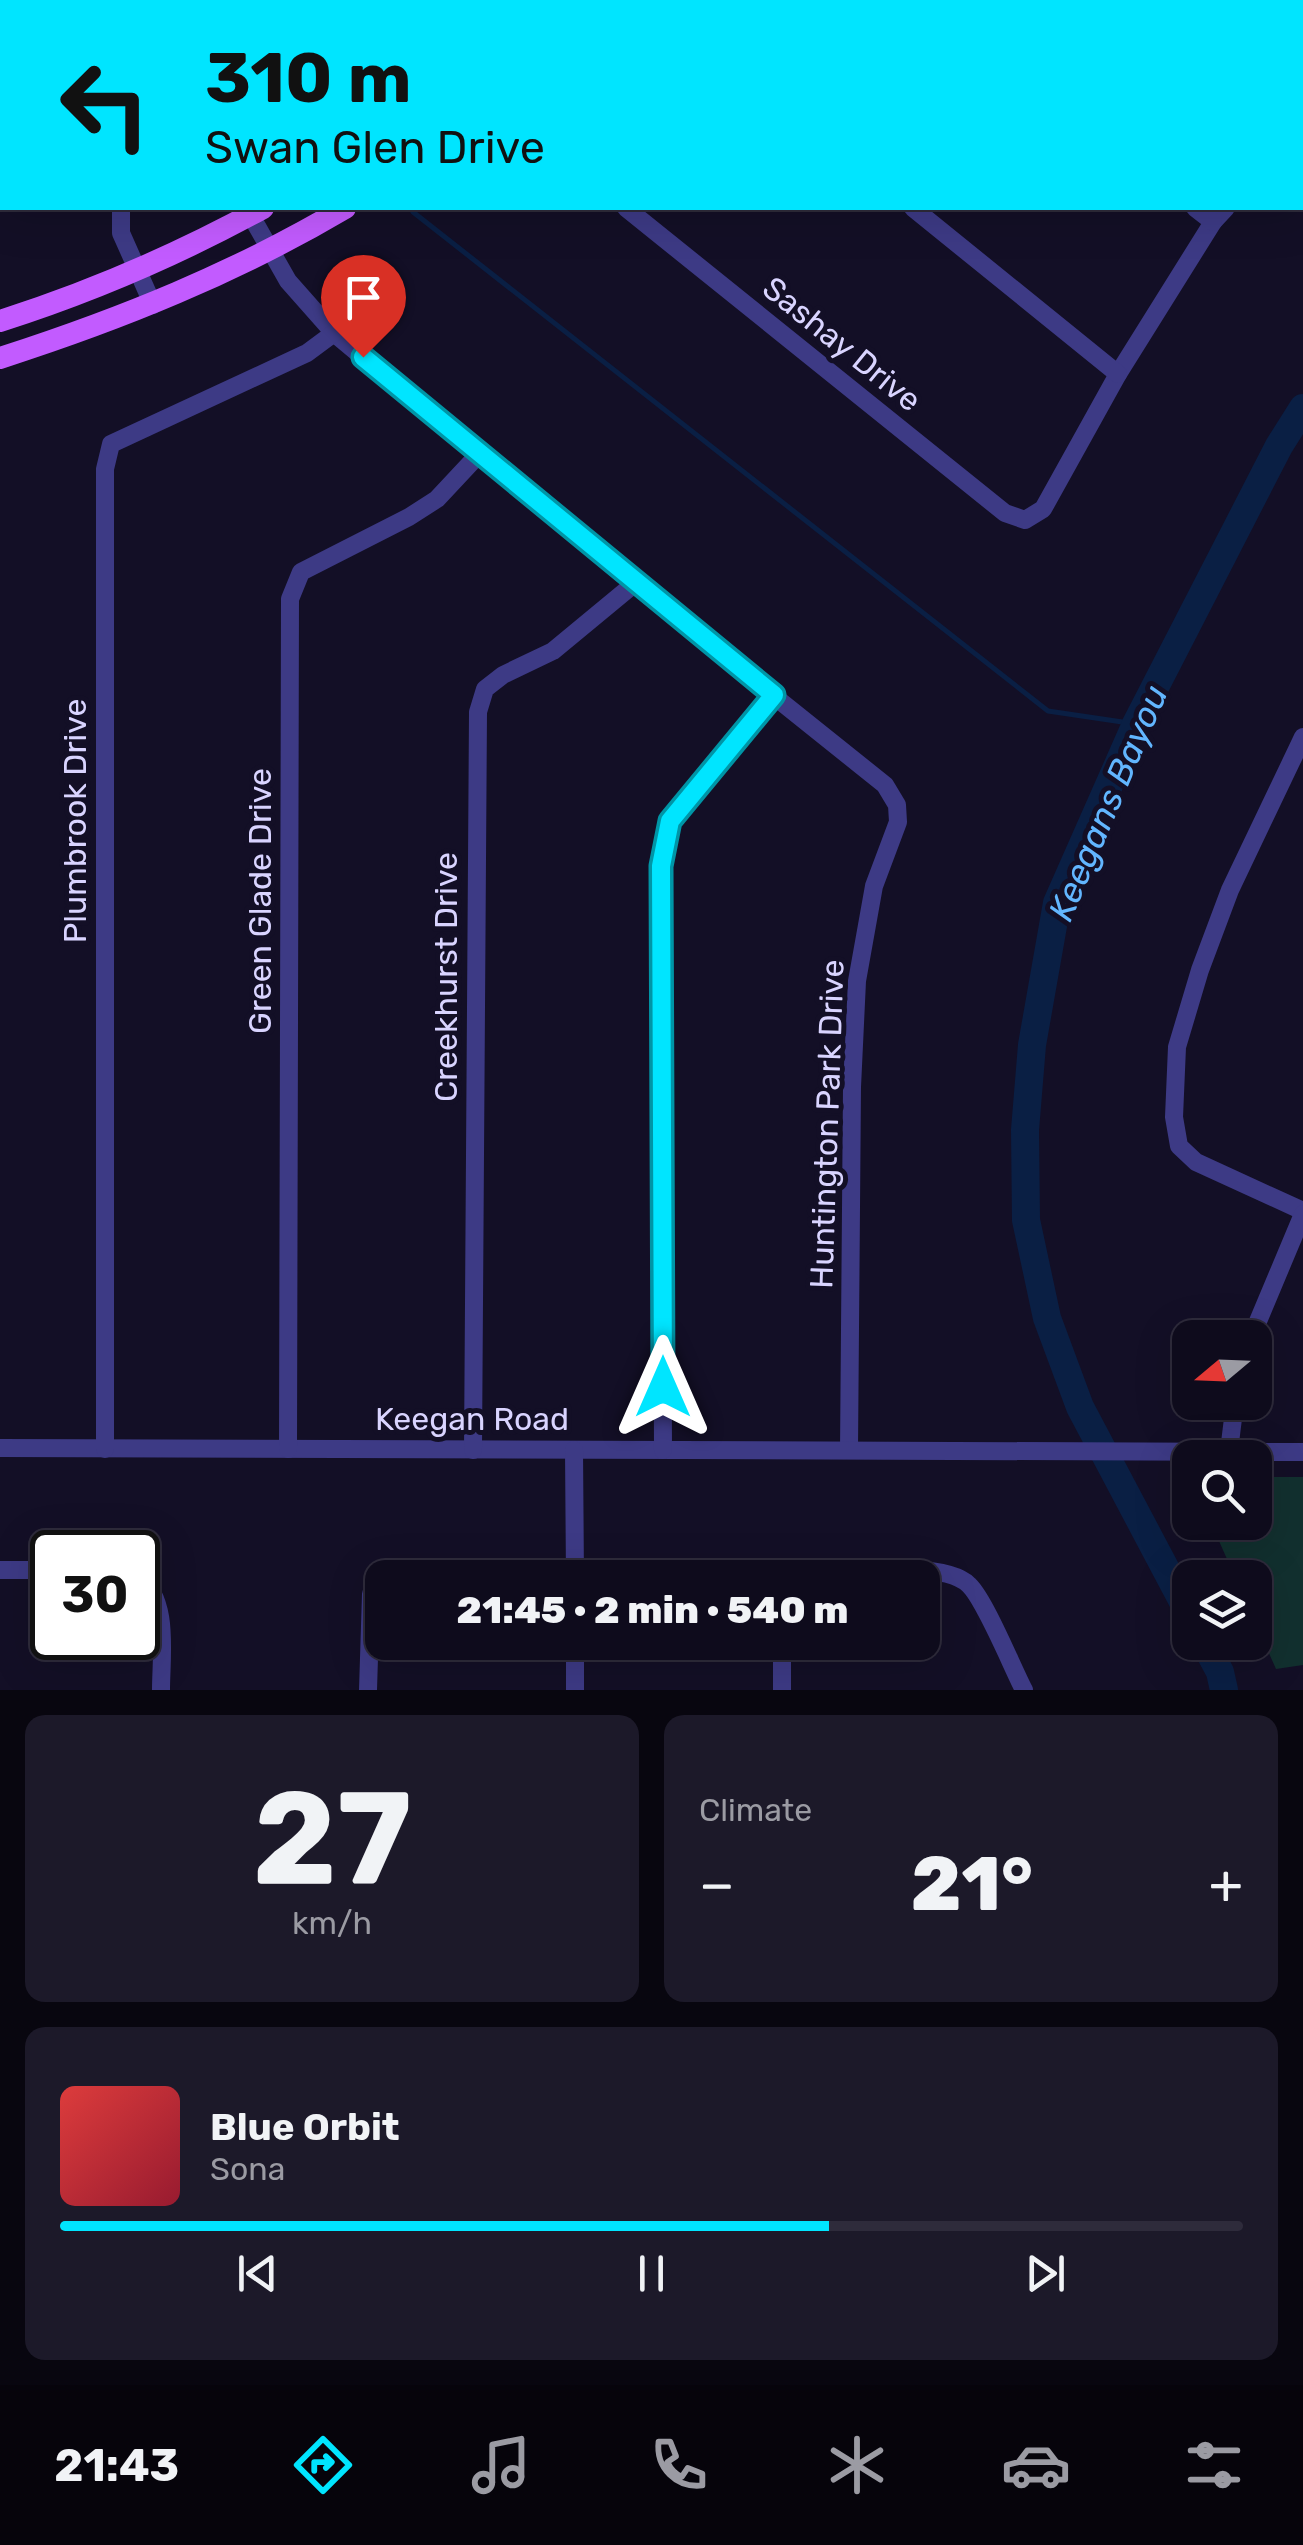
<!DOCTYPE html>
<html lang="en">
<head>
<meta charset="utf-8">
<style>
  body { margin:0; font-family:Rubik,sans-serif; background:#1c1929; color:#f1f3f6; height:100vh; display:flex; flex-direction:column; font-size:38px; white-space:nowrap }
  * { box-sizing:border-box; margin:0 }
  p { font-size:32px; color:#9b9ba3 }
  .icon { flex:none; width:55px; height:55px; fill:none; stroke:currentColor; stroke-width:2; stroke-linecap:round; stroke-linejoin:round }
  .map { position:relative; height:1690px; overflow:hidden }
  .details { display:flex; flex-direction:column; gap:25px; padding:25px; background:#08060f; flex:1 }
  .details>* { flex:none }
  .hud { position:absolute; left:0px; top:0px; width:1305px; height:210px; box-shadow:0 10px 40px #0002,0 0 0 2px #2e2b3b; background:#00e5ff; color:#111; overflow:hidden }
  .needle { width:65px; rotate:251deg }
  .tools { position:absolute; left:1172px; top:1320px; display:grid; gap:20px }
  .tools a { display:grid; place-items:center; width:100px; height:100px; border-radius:20px; background:#0e0b1c; box-shadow:0 10px 40px #0002,0 0 0 2px #2e2b3b; font-size:50px }
  .speed { position:absolute; left:30px; top:1530px; display:flex; gap:20px; font-size:50px; font-weight:700; text-align:center }
  .speed>* { display:grid; place-content:center; width:130px; height:130px; border-radius:50%; background:#0e0b1c; box-shadow:0 10px 40px #0002,0 0 0 2px #2e2b3b; line-height:1 }
  .speed .limit { border:5px solid #111; border-radius:15px; background:#fff; color:#111 }
  .pin { position:absolute; display:grid; place-items:center; width:85px; height:85px; color:#fff; margin:-102px -42px; border-radius:50% 50% 50% 0; rotate:-45deg; box-shadow:0 0 10px #0007 }
  .pin .icon { rotate:45deg }
  .me { position:absolute; width:110px; margin:-55px; rotate:0deg; stroke-linejoin:round; filter:drop-shadow(0 0 8px #0008) }
  .turn { display:flex; align-items:center; gap:35px; height:210px; padding:0 40px; font-size:45px }
  .turn .icon { width:130px; height:130px; stroke-width:2.5 }
  .turn b { display:block; font-size:70px; line-height:85px }
  .big { font-size:75px; font-weight:800; line-height:1.1 }
  .details .widget { flex:1; display:flex; flex-direction:column; justify-content:center; gap:15px; min-width:0; padding:0 35px; border-radius:20px; background:#1c1929 }
  .details .dial { align-items:center; gap:0 }
  .dial b { font-size:130px; line-height:1 }
  .song { display:flex; align-items:center; gap:30px }
  .cover { width:120px; height:120px; border-radius:15px; background:linear-gradient(135deg,hsl(0 70% 55%),hsl(350 70% 35%)) }
  .played { height:10px; border-radius:5px; background:linear-gradient(90deg,#00e5ff 65%,#2e2b3b 65%) }
  .keys { display:flex; justify-content:space-around; direction:ltr }
  .heat { display:flex; justify-content:space-between; align-items:center; font-size:55px; direction:ltr }
  .details .tiles { flex:1; display:grid; gap:25px; grid-template-columns:1fr 1fr }
  .widget:last-child { grid-column:span 2 }
  .trip { position:absolute; left:365px; top:1560px; width:575px; height:100px; border-radius:20px; background:#0e0b1c; box-shadow:0 10px 40px #0002,0 0 0 2px #2e2b3b; font-weight:800; line-height:100px; text-align:center }
  .tab-bar { display:flex; height:160px; justify-content:space-around; align-items:center; background:#06040b; color:#9b9ba3 }
  .tab-bar .icon { width:70px; height:70px }
  .tab-bar .selected { color:#00e5ff }
  .tab-bar b { font-size:45px; color:#f1f3f6 }
  .map>svg:first-child { display:block }
  .green { fill:#12302f }
  .lines { fill:none; stroke-linecap:round; stroke-linejoin:round }
  .stream { stroke:#0a1f44; stroke-width:5 }
  .river { stroke:#0a1f44; stroke-width:28 }
  .minor { stroke:#3d3a85; stroke-width:18 }
  .major { stroke:#c25bff; stroke-width:22 }
  .route-casing { stroke:#0095a6; stroke-width:25 }
  .route { stroke:#00e5ff; stroke-width:18 }
  .labels { text-anchor:middle; stroke-width:10; stroke-linejoin:round; paint-order:stroke }
  .street-label { font-size:32px; fill:#d9d4ff; stroke:#130f26 }
  .water-label { font-size:35px; font-style:italic; fill:#62b6ff; stroke:#130f26 }
</style>
</head>
<body>
<div class="map">
<svg width="1303" height="1690" viewBox="0 0 1303 1690">
  <rect width="100%" height="100%" fill="#130f26"/>
  <!-- green -->
  <polygon class="green" points="1255,1477 1303,1477 1303,1665 1276,1669 1255,1622 1255,1578 1235,1577 1211,1523 1255,1522"/>
  <g class="lines">
    <!-- stream -->
    <polyline class="stream" points="413,212 1048,711 1136,724"/>
    <!-- river -->
    <g class="river">
      <polyline points="1190,1615 1080,1407 1047,1318 1026,1220 1025,1130 1032,1045 1057,903 1136,724 1279,446 1303,408"/>
      <polyline points="1204,1642 1220,1672 1224,1690"/>
    </g>
    <!-- minor -->
    <g class="minor">
      <polyline points="118,0 118,2"/>
      <polyline points="450,0 452,2"/>
      <polyline points="935,0 939,2"/>
      <polyline points="1220,0 1223,2"/>
      <polyline points="1302,67 1303,67"/>
      <polyline points="1302,121 1303,120"/>
      <polyline points="121,208 121,233 153,305"/>
      <polyline points="626,208 1005,513 1025,520 1043,509 1118,374 1213,222 1226,208"/>
      <polyline points="913,208 1118,374"/>
      <polyline points="1195,208 1213,222"/>
      <polyline points="250,214 288,281 334,333 634,584 885,785 897,805 898,822 874,886 857,981 852,1087 849,1450"/>
      <polyline points="1303,737 1230,890 1200,970 1177,1047 1174,1117 1179,1146 1196,1162 1303,1211"/>
      <polyline points="1251,1338 1303,1214"/>
      <polyline points="0,1448 1303,1452"/>
      <polyline points="105,1449 105,469 111,444 307,353 334,333"/>
      <polyline points="288,1449 290,599 301,572 409,517 437,499 480,453"/>
      <polyline points="473,1450 478,712 485,689 503,675 553,651 634,584"/>
      <polyline points="574,1450 575,1578"/>
      <polyline points="663,1450 661,866 670,821 774,695"/>
      <polyline points="1229,1451 1235,1402"/>
      <polyline points="0,1570 52,1570"/>
      <path d="M138,1576C170,1600 161,1654 161,1690"/>
      <polyline points="390,1578 394,1574 575,1575"/>
      <path d="M806,1578L815,1573C851,1572 944,1560 969,1585C985,1600 1012,1667 1024,1690"/>
      <polyline points="368,1690 371,1594 382,1584"/>
      <polyline points="575,1690 575,1642"/>
      <polyline points="782,1690 782,1642"/>
    </g>
    <!-- major -->
    <g class="major">
      <polyline points="551,2 554,0"/>
      <polyline points="609,2 611,0"/>
      <path d="M0,321C91,292 179,254 263,208"/>
      <path d="M0,358C121,319 235,273 345,208"/>
    </g>
  </g>
  <g class="lines">
    <!-- route casing -->
    <g class="route-casing">
      <polyline id="route" points="363,357 774,695 670,821 661,866 663,1387"/>
    </g>
    <!-- route -->
    <use href="#route" class="route"/>
  </g>
  <g class="labels">
    <!-- street labels -->
    <g class="street-label">
      <text transform="translate(842 344) rotate(39)" y="11">Sashay Drive</text>
      <text transform="translate(75 821) rotate(-90)" y="11">Plumbrook Drive</text>
      <text transform="translate(260 901) rotate(-90)" y="11">Green Glade Drive</text>
      <text transform="translate(446 977) rotate(-90)" y="11">Creekhurst Drive</text>
      <text transform="translate(827 1124) rotate(-88)" y="11">Huntington Park Drive</text>
      <text x="472" y="1430">Keegan Road</text>
    </g>
    <!-- water labels -->
    <g class="water-label">
      <text transform="translate(1108 803) rotate(-67)" y="12">Keegans Bayou</text>
    </g>
  </g>
</svg>
<div class="tools">
<a><svg class="needle" viewBox="-14 -14 28 28"><path d="M0-13l5 13h-10z" fill="#e53935"/><path d="M0 13l5-13h-10z" fill="#9b9ba3"/></svg></a>
<a><svg class="icon" aria-label="search" viewBox="0 0 24 24"><circle cx="10" cy="10" r="6"/><path d="M15 15l6 6"/></svg></a>
<a><svg class="icon" aria-label="layers" viewBox="0 0 24 24"><path d="M12 4l9 5-9 5-9-5zM3 14l9 5 9-5"/></svg></a>
</div>
<div class="speed"><div class="limit">30</div></div>
<div class="pin" style="left:363px;top:357px;background:#d93025"><svg class="icon" aria-label="arrive" viewBox="0 0 24 24"><path d="M6 21V4h12l-3 4 3 4H6"/></svg></div>
<svg class="me" style="left:663px;top:1387px" viewBox="-20 -20 40 40"><path d="M0-17L14 15 0 8-14 15z" fill="#00e5ff" stroke="#fff" stroke-width="4"/></svg>
<div class="trip">21:45 · 2 min · 540 m</div>
<div class="hud">
<div class="turn"><svg class="icon" aria-label="left" viewBox="0 0 24 24"><path d="M17 20v-9H6M10 6l-5 5 5 5"/></svg><div><b>310 m</b>Swan Glen Drive</div></div>
</div>
</div>
<section class="details">
<div class="tiles">
<div class="widget dial"><b>27</b><p>km/h</p></div>
<div class="widget"><p>Climate</p>
<div class="heat"><a>−</a><b class="big">21°</b><a>+</a></div>
</div>
<div class="widget">
<div class="song"><i class="cover"></i><div><b>Blue Orbit</b><p>Sona</p></div></div>
<div class="played"></div>
<div class="keys"><svg class="icon" aria-label="previous" viewBox="0 0 24 24"><path d="M18 5L8 12l10 7zM5 5v14"/></svg><svg class="icon" aria-label="pause" viewBox="0 0 24 24"><path d="M8 5v14M16 5v14"/></svg><svg class="icon" aria-label="next" viewBox="0 0 24 24"><path d="M6 5l10 7-10 7zM19 5v14"/></svg></div>
</div>
</div>
</section>
<nav class="tab-bar">
<b>21:43</b>
<svg class="icon selected" aria-label="directions" viewBox="0 0 24 24"><path d="M12 3l9 9-9 9-9-9zM9 14v-3h6M13 9l2 2-2 2"/></svg>
<svg class="icon" aria-label="music" viewBox="0 0 24 24"><path d="M9 18V5l10-2v13"/><circle cx="6" cy="18" r="3"/><circle cx="16" cy="16" r="3"/></svg>
<svg class="icon" aria-label="phone" viewBox="0 0 24 24"><path d="M5 4h4l2 5-3 2q2 4 5 5l2-3 5 2v4C11 20 4 13 5 4z"/></svg>
<svg class="icon" aria-label="climate" viewBox="0 0 24 24"><path d="M12 3v18M4 7l16 10M4 17L20 7"/></svg>
<svg class="icon" aria-label="car" viewBox="0 0 24 24"><path d="M5 17H2v-5l4-1 3-4h7l3 4 3 1v5h-3M9 17h6M6 11h13"/><circle cx="7" cy="17" r="2"/><circle cx="17" cy="17" r="2"/></svg>
<svg class="icon" aria-label="filters" viewBox="0 0 24 24"><path d="M4 7h16M4 17h16"/><circle cx="9" cy="7" r="2"/><circle cx="15" cy="17" r="2"/></svg>
</nav>
</body>
</html>
